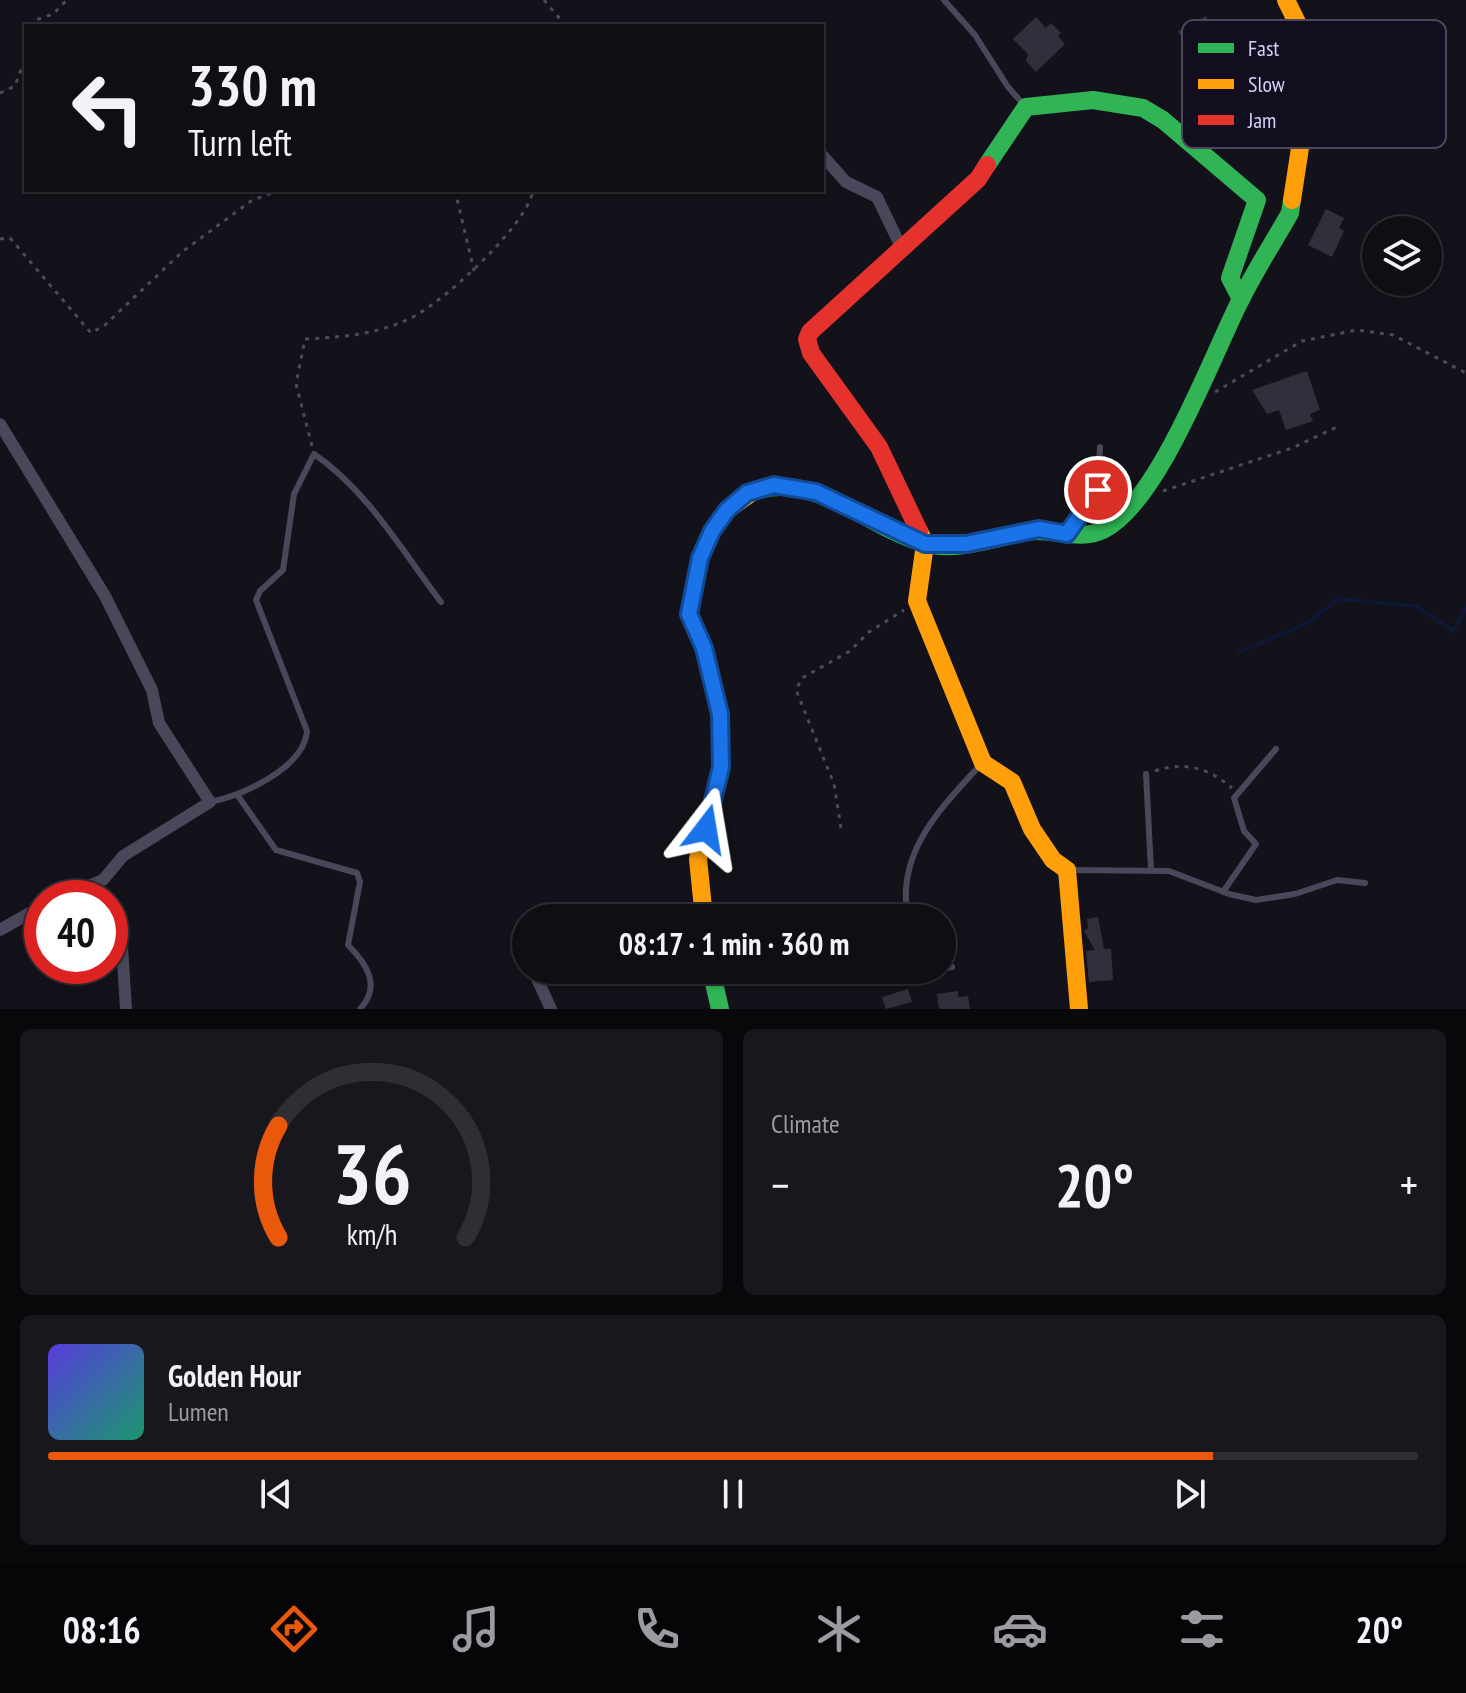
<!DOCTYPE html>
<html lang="en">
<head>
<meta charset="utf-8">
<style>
  body { margin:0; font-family:"PT Sans Narrow",sans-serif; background:#17171d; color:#f1f3f6; height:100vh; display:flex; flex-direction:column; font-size:30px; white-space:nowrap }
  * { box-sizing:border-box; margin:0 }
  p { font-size:26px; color:#9b9ca0 }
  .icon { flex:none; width:44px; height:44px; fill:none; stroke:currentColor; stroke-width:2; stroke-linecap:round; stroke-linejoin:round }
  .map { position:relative; height:1009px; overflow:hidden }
  .drawer { display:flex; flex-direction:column; gap:20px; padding:20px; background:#08080b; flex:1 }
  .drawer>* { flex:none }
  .top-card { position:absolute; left:24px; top:24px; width:800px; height:168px; border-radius:0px; box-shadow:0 2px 6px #0004,0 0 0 2px #2e2e34; background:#0e0e14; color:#f1f3f6; overflow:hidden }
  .controls { position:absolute; left:1362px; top:216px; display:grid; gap:16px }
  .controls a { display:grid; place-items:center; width:80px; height:80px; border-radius:50%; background:#0e0e14; box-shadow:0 2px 6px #0004,0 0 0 2px #2e2e34; font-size:40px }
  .speed { position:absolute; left:24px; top:880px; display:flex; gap:16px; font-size:40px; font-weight:700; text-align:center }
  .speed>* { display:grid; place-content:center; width:104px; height:104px; border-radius:50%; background:#0e0e14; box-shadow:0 2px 6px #0004,0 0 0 2px #2e2e34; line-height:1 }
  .speed .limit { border:12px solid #d22; background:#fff; color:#111 }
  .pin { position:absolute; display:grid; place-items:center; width:68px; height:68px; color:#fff; margin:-34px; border:4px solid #fff; border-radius:50%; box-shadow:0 2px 8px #0007 }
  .me { position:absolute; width:88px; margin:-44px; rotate:14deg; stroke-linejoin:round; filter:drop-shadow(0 0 6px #0008) }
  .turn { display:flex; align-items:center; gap:28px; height:168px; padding:0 32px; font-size:36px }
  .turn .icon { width:104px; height:104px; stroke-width:2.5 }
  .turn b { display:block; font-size:56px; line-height:68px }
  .big { font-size:60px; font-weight:800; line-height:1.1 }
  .drawer .tile { flex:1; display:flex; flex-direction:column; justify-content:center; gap:12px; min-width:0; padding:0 28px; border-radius:12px; background:#17171d }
  .drawer .dial { align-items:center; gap:0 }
  .dial svg { height:208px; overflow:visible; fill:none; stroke:#2e2e34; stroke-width:7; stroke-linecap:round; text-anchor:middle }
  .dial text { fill:#f1f3f6; stroke:none }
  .song { display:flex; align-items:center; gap:24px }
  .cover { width:96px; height:96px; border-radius:12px; background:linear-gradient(135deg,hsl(250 70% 55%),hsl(160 70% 35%)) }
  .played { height:8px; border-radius:4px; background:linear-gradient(90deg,#ea580c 85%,#2e2e34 85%) }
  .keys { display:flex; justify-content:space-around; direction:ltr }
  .heat { display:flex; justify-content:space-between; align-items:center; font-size:44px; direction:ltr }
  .drawer .tiles { flex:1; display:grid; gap:20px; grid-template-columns:1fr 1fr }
  .tile:last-child { grid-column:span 2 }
  .trip { position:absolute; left:512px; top:904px; width:444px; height:80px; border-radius:40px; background:#0e0e14; box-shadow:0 2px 6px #0004,0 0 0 2px #2e2e34; font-weight:800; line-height:80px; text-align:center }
  .menu { display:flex; height:128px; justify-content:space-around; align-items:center; background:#060608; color:#9b9ca0 }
  .menu .icon { width:56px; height:56px }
  .menu .active { color:#ea580c }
  .menu b { font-size:36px; color:#f1f3f6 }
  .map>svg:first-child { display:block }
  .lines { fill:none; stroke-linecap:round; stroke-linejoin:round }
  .stream { stroke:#0e1734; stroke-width:4 }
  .building { fill:#322f3c }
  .path { stroke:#454e5a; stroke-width:3; stroke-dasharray:4 6; stroke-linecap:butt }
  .lane { stroke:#49475a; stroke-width:6 }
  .street { stroke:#49475a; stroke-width:12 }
  .fast { stroke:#30b455; stroke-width:18 }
  .slow { stroke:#ff9f0a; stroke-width:18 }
  .jam { stroke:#e5322d; stroke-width:18 }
  .route-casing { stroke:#114b97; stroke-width:20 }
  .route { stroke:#1a73e8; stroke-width:14 }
  .key { fill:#120e1d; stroke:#4d4860; stroke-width:2 }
  .key-label { font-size:22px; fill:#d8cefb }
</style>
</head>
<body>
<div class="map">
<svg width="1466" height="1009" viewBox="0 0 1466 1009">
  <rect width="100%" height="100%" fill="#13121a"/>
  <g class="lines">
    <!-- stream -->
    <polyline class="stream" points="1239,652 1306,624 1338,599 1416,606 1453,631 1466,607"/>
  </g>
  <!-- building -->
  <g class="building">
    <polygon points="1206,16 1211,26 1216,24 1221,33 1189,51 1178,31"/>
    <polygon points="1036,17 1046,28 1051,23 1061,33 1058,36 1065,44 1036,72 1026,61 1028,54 1013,39"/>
    <polygon points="1326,209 1344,218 1339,228 1344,231 1332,257 1308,245"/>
    <polygon points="1307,371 1320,410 1310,414 1313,421 1286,430 1279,410 1267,414 1252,390"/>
    <polygon points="1098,917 1104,949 1111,949 1113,980 1089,982 1086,951 1095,950 1084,931 1088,928 1087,919"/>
    <polygon points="908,989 912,1002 886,1009 882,997"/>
    <polygon points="958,991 958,997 968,996 970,1009 939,1009 937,994"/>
  </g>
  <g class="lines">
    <!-- path -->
    <g class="path">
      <polyline points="544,0 566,26"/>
      <polyline points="31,26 33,21 53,14 67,0"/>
      <polyline points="0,93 15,86 26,56"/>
      <polyline points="455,190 474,271"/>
      <polyline points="0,239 10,238 91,333 105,325 182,252 251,201 279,190"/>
      <polyline points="1215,392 1302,341 1357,330 1393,335 1466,373"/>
      <path d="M312,446L296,384L305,339C341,337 373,335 407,320C440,306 528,225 533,190"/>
      <polyline points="1163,491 1292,448 1339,426"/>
      <path d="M1155,771C1186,761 1208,768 1232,788"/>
      <polyline points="841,828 834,784 796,690 802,678 850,651 869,632 904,610"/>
    </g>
    <!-- lane -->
    <g class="lane">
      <polyline points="944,0 975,35 1008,87 1024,105"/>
      <polyline points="1069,531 1098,490 1100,447"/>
      <polyline points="1146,774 1151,870"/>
      <path d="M238,796L276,850L357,873L360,882L348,945C366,963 382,986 360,1009"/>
      <path d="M210,802C243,795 304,768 307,731L256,600L260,591L283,570L294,494L314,454C367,490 403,552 441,602"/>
      <polyline points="1068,870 1169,871 1229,894 1256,900 1295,894 1337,880 1365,883"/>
      <polyline points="1223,892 1256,844 1244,831 1234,798 1276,749"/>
      <path d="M908,918C895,852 941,808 982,763"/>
      <polyline points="942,969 952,967"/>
      <polyline points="923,970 934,970"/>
    </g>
    <!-- street -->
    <g class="street">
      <polyline points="822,155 846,182 877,197 902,249"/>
      <polyline points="0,424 105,596 152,690 159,723 210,802 123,856 103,880 58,898"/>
      <polyline points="110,903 122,945 126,1009"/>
      <polyline points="0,930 42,906"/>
      <polyline points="533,970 551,1009"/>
    </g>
    <!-- fast -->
    <g class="fast">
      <polyline points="987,165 1026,107 1093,100 1143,108 1163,120 1257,200 1230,278 1241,299"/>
      <path d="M754,491C817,472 866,526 923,543C954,553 995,538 1025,532C1051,527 1079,542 1103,530C1158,503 1211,359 1239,303C1254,272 1273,243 1290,213L1292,200"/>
      <polyline points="711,970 720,1009"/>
    </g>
    <!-- slow -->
    <g class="slow">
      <polyline points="1286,0 1316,61 1319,86 1302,135 1292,200"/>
      <polyline points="919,531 925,544 917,601 983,763 1012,782 1032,829 1053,860 1067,870 1079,1009"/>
      <polyline points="704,918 698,859 721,767 720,714 704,648 689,614 700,558 712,531 727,510 754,491"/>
    </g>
    <!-- jam -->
    <polyline class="jam" points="919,531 879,447 811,353 807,339 810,332 978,179 987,165"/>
  </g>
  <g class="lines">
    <!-- route casing -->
    <g class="route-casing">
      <polyline id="route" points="706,829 721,767 720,714 704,648 689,614 700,558 712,531 727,510 747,493 774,485 816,492 925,544 966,544 1039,529 1067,534 1098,490"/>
    </g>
    <!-- route -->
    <use href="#route" class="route"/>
  </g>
  <!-- legend -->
  <rect x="1182" y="20" width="264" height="128" rx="12" class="key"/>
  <rect x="1198" y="43" width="36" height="10" fill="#30b455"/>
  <rect x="1198" y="79" width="36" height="10" fill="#ff9f0a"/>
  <rect x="1198" y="115" width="36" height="10" fill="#e5322d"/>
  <g class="key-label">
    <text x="1248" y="56">Fast</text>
    <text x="1248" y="92">Slow</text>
    <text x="1248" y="128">Jam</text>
  </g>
</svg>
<div class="controls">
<a><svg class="icon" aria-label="layers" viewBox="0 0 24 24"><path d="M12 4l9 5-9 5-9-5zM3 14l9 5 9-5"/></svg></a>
</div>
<div class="speed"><div class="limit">40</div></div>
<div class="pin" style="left:1098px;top:490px;background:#d93025"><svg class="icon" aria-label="arrive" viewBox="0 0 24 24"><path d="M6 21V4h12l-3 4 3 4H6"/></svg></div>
<svg class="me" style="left:706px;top:829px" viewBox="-20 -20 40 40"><path d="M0-17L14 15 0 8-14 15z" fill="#1a73e8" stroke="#fff" stroke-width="4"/></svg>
<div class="trip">08:17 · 1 min · 360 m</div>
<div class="top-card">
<div class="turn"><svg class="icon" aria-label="left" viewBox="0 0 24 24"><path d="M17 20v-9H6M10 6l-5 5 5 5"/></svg><div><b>330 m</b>Turn left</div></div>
</div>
</div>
<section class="drawer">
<div class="tiles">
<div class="tile dial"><svg viewBox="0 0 100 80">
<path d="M14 69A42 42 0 1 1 86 69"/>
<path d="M14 69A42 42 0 0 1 14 26" stroke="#ea580c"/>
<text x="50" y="56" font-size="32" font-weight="700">36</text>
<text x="50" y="72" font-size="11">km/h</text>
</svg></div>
<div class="tile"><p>Climate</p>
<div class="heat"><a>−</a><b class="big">20°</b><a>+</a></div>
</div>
<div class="tile">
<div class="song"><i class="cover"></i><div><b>Golden Hour</b><p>Lumen</p></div></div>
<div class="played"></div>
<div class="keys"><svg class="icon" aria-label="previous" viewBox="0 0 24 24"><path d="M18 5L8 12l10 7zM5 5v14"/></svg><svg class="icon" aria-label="pause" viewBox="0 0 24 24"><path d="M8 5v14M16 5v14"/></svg><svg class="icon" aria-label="next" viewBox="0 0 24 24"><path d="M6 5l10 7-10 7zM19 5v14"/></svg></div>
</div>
</div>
</section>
<nav class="menu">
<b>08:16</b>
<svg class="icon active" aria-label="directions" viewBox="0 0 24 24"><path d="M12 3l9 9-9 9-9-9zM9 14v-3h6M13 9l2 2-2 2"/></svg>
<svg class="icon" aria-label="music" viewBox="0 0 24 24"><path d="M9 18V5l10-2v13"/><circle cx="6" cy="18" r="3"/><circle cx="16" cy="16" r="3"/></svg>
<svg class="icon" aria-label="phone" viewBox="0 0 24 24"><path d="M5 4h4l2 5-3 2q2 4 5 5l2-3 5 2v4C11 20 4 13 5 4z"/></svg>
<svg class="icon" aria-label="climate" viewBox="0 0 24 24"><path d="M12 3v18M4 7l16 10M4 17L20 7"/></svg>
<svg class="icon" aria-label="car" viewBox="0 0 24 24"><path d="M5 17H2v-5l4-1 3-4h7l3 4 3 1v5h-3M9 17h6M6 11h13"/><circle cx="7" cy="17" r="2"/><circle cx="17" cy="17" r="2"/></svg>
<svg class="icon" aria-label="filters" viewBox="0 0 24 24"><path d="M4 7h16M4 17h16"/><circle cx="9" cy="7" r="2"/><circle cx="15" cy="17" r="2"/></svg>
<b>20°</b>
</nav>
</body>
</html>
